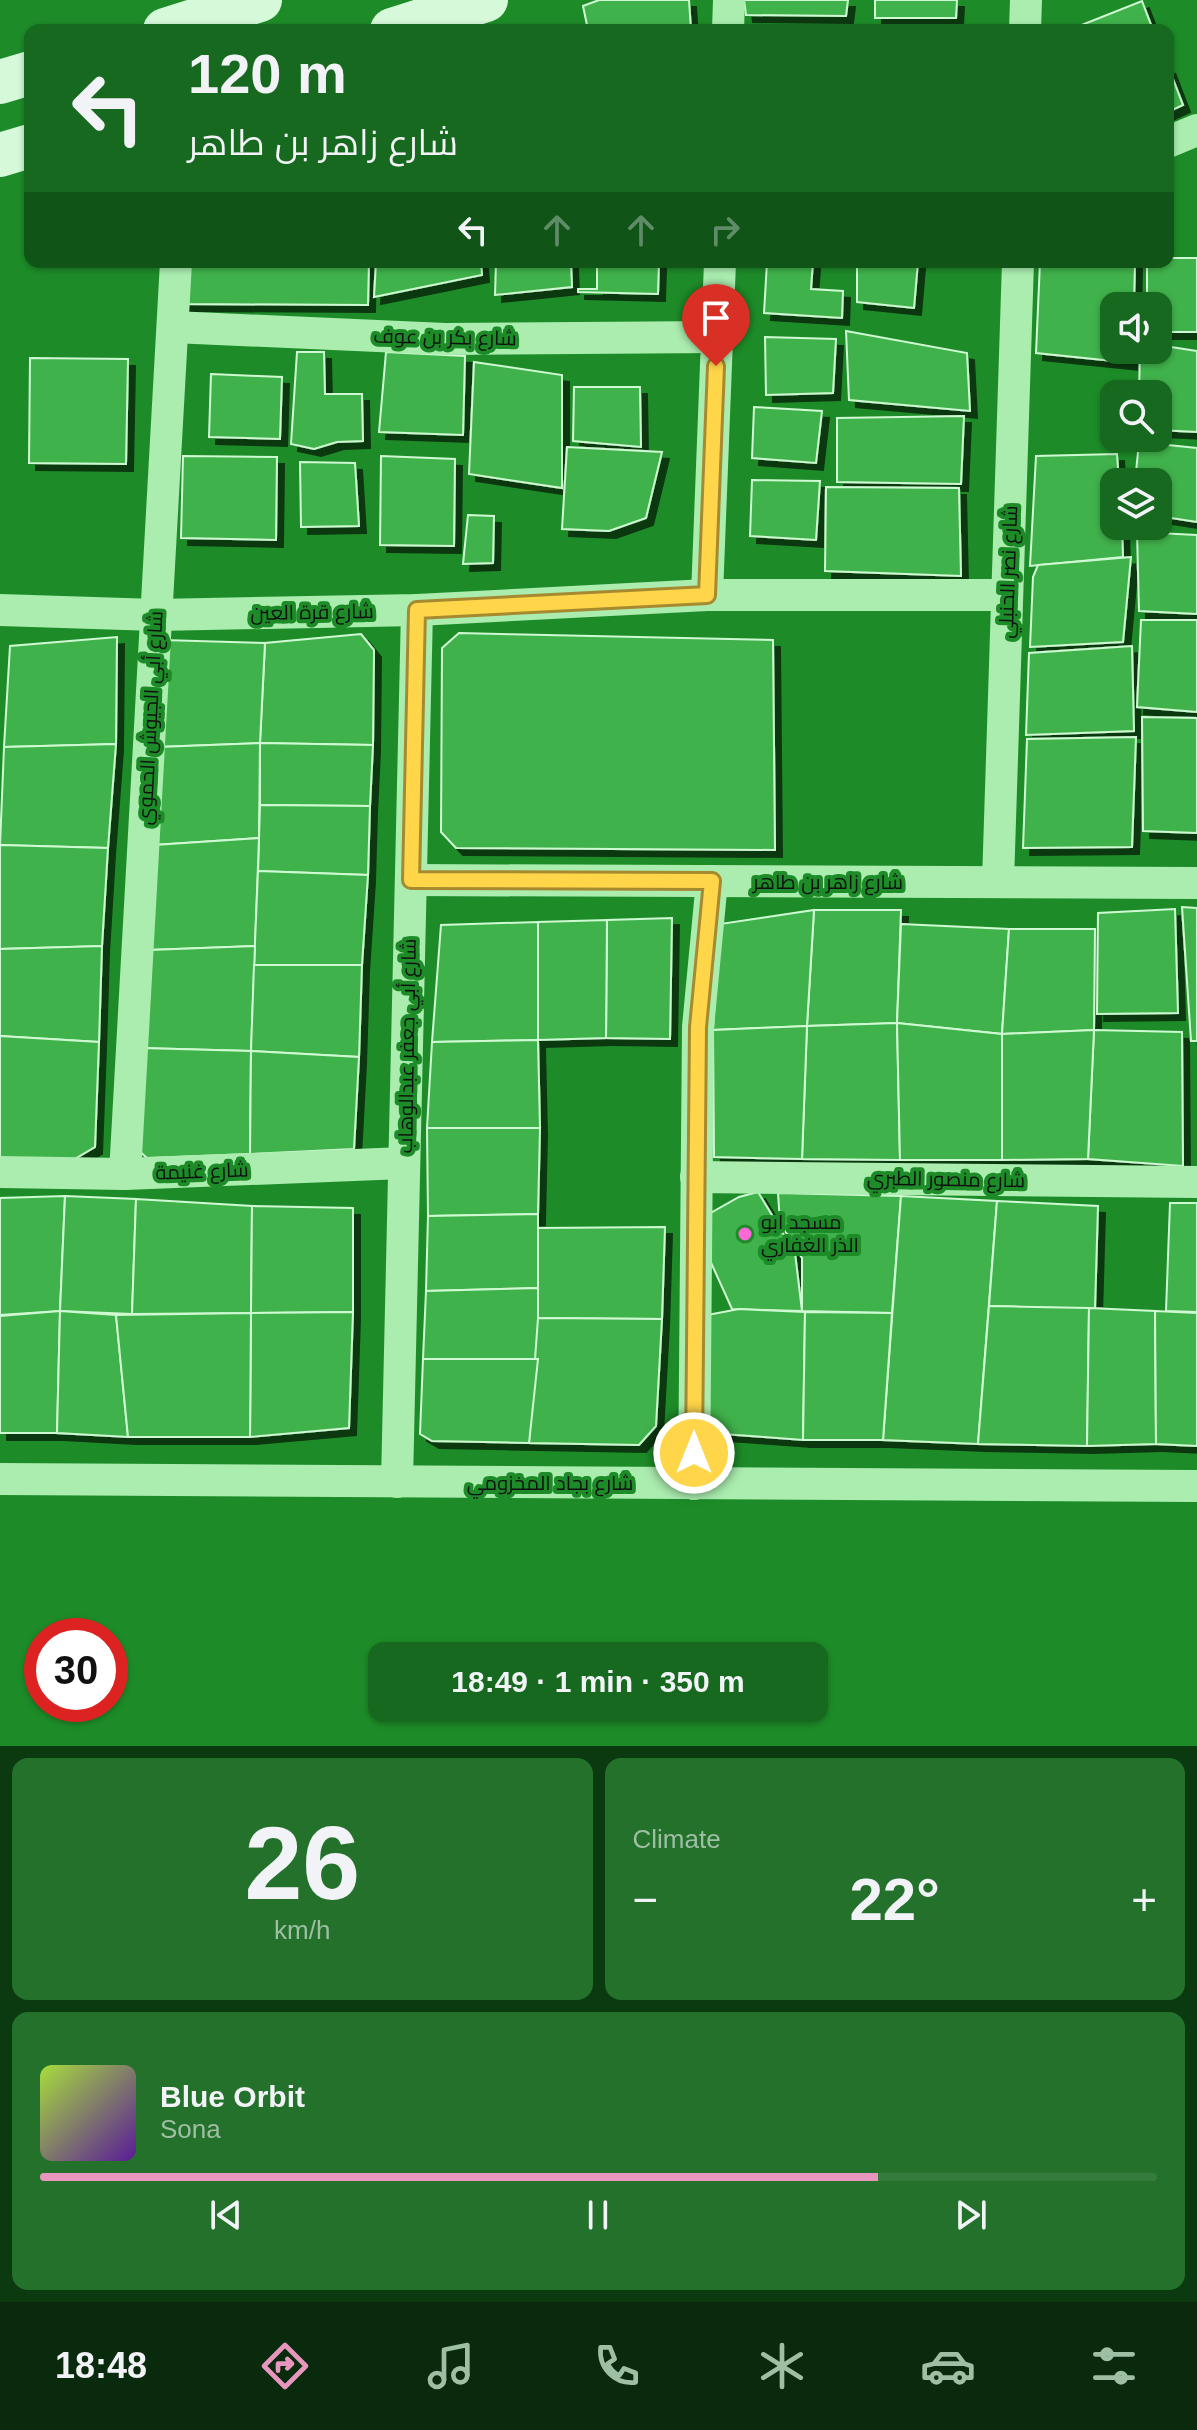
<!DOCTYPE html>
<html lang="en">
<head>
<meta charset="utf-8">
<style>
  body { margin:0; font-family:Helvetica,Cairo,sans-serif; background:#23712b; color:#f1f3f6; height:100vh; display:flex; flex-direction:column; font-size:30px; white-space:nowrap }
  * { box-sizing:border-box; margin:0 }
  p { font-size:26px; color:#9ebfa4 }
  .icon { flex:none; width:44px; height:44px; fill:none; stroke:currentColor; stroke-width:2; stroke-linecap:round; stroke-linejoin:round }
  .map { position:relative; height:1746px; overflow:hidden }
  .side { display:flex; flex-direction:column; gap:12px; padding:12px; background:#0c3a10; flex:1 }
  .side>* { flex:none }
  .banner { position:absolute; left:24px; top:24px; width:1150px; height:244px; border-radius:16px; box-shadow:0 2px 6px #0004; background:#16691e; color:#f1f3f6; overflow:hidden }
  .buttons { position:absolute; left:1100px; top:292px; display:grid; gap:16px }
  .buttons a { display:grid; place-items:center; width:72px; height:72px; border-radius:16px; background:#16691e; box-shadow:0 2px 6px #0004; font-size:40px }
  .speed { position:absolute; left:24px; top:1618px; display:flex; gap:16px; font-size:40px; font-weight:700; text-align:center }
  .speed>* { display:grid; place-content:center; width:104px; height:104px; border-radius:50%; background:#16691e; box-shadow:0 2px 6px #0004; line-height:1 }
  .speed .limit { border:12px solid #d22; background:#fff; color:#111 }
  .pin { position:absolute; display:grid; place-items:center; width:68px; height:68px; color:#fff; margin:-82px -34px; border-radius:50% 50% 50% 0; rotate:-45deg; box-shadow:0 0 8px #0007 }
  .pin .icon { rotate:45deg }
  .me { position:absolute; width:88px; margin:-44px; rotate:0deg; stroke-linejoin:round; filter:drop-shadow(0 0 6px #0008) }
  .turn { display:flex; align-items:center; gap:28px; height:168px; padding:0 32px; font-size:36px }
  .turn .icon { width:104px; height:104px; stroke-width:2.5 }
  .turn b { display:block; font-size:56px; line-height:68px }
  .lanes { display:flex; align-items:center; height:76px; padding:0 32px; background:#0003; justify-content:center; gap:40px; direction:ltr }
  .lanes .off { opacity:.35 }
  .big { font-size:60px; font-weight:700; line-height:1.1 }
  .side .tile { flex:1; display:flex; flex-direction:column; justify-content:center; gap:12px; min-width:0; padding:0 28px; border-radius:16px; background:#23712b }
  .side .dial { align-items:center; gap:0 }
  .dial b { font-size:104px; line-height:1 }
  .song { display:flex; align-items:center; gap:24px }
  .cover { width:96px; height:96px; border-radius:12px; background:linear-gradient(135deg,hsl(80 70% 55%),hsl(270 70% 35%)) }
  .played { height:8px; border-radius:4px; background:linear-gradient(90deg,#e797bd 75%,#357c3c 75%) }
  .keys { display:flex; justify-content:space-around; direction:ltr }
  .heat { display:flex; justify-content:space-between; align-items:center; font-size:44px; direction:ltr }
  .side .tiles { flex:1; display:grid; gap:12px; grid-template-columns:1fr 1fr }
  .tile:last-child { grid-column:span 2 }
  .trip { position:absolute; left:368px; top:1642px; width:460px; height:80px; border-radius:16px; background:#16691e; box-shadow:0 2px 6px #0004; font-weight:700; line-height:80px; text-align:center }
  .menu { display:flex; height:128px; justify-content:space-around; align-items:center; background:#092a0c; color:#9ebfa4 }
  .menu .icon { width:56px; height:56px }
  .menu .on { color:#e797bd }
  .menu b { font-size:36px; color:#f1f3f6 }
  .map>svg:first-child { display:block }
  .building { fill:#41b24b; stroke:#cff9d2; stroke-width:2; filter:url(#shadow) }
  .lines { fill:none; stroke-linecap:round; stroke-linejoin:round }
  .street { stroke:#aaedaf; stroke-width:32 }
  .secondary { stroke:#d6f9da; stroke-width:44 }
  .route-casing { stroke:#a68a30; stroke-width:20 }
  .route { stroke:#ffd54a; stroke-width:14 }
  .poi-dot { fill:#fc68d8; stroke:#1d8c28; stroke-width:3 }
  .labels { text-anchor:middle; stroke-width:8; stroke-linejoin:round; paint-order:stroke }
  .street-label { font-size:20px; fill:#111; stroke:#1d8c28 }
  .poi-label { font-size:20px; fill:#111; stroke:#1d8c28; text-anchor:start }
</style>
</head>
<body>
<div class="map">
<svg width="1197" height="1746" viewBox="0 0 1197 1746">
  <defs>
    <filter id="shadow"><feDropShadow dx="7" dy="7" stdDeviation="0" flood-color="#0009"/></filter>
  </defs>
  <rect width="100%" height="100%" fill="#1d8c28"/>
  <!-- building -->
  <g class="building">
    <polygon points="599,0 689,0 691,30 588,30 583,6"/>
    <polygon points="744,0 848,0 846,16 746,15"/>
    <polygon points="875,0 957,0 956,18 875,18"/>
    <polygon points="1142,1 1153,30 1069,30"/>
    <polygon points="1168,66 1183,105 1168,112"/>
    <polygon points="1168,258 1197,258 1197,332 1158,332 1158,306 1147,306 1147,262 1168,262"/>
    <polygon points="182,262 369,262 368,305 181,304"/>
    <polygon points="376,262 481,262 482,275 374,297"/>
    <polygon points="496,262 571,262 572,287 495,295"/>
    <polygon points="597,262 659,262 658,294 578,292 578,289 597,289"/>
    <polygon points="767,262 813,262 811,289 843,291 842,318 764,313"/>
    <polygon points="857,262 918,262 914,308 857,302"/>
    <polygon points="1040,262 1135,262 1134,306 1114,306 1114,350 1132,350 1132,363 1036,353"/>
    <polygon points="846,331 967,353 970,411 849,400"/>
    <polygon points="765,337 836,339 833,393 766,395"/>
    <polygon points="1158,345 1197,351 1197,432 1158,430 1158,394 1139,394 1140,350 1158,350"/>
    <polygon points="297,352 324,352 325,394 362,394 363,441 337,442 314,449 291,444"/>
    <polygon points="386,352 465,356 463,435 379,432"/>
    <polygon points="30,358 128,359 126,464 29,463"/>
    <polygon points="474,362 562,375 562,488 469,474"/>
    <polygon points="211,374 282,377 280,439 209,437"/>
    <polygon points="574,387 640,387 641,447 573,441"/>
    <polygon points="754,407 822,411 816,463 752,458"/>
    <polygon points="964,416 961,484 837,482 837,418"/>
    <polygon points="1139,442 1197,448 1197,522 1158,516 1158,482 1135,482"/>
    <polygon points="567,447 662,452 646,518 609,531 562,529"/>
    <polygon points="1117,454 1119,482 1114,482 1114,526 1122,526 1123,557 1030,566 1036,456"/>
    <polygon points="183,456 277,457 276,540 181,538"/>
    <polygon points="381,456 455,459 454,546 380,545"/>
    <polygon points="300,462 355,463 359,526 301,527"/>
    <polygon points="752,480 820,481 816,540 750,536"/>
    <polygon points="826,487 959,488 961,576 825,571"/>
    <polygon points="468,515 494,516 493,563 463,564"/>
    <polygon points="1137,532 1197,535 1197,614 1139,611"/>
    <polygon points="1131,557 1123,642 1030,647 1033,577 1038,565"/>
    <polygon points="1141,620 1197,620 1197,712 1137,707"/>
    <polygon points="459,633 773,640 775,850 456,848 441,832 442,648"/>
    <polygon points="361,634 374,650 373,745 260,743 265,643"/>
    <polygon points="117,637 116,744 4,747 10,646"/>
    <polygon points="163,640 265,643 260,743 158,747"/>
    <polygon points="1132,646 1134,731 1026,735 1029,653"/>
    <polygon points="1142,717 1197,718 1197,833 1143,831"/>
    <polygon points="1136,737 1132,847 1023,848 1027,739"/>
    <polygon points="260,743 259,838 154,845 158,747"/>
    <polygon points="260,743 373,745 370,806 260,805"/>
    <polygon points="116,744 108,848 0,845 4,747"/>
    <polygon points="260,805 370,806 368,875 258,871"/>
    <polygon points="259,838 255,946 149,950 154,845"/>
    <polygon points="0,845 108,848 102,946 0,949"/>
    <polygon points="258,871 368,875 362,965 254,965"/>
    <polygon points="1182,907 1197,908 1197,1041 1191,1041"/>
    <polygon points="1175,909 1178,1013 1097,1014 1098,913"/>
    <polygon points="814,910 901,910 897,1023 807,1026"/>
    <polygon points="814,910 807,1026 713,1030 720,924"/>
    <polygon points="672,918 670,1039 606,1038 607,920"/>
    <polygon points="607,920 606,1038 538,1040 538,922"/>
    <polygon points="538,922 538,1040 432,1042 441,925"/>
    <polygon points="901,924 1009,929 1002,1034 897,1023"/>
    <polygon points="1009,929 1095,929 1094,1030 1002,1034"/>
    <polygon points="102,946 99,1042 0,1036 0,949"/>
    <polygon points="255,946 251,1051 141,1048 149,950"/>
    <polygon points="254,965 362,965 359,1057 251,1051"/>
    <polygon points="897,1023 900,1160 802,1159 807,1026"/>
    <polygon points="897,1023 1002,1034 1002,1160 900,1160"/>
    <polygon points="807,1026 802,1159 714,1157 713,1030"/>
    <polygon points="1094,1030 1182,1032 1183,1166 1088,1159"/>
    <polygon points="1094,1030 1088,1159 1002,1160 1002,1034"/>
    <polygon points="0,1036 99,1042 95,1147 73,1160 0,1158"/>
    <polygon points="538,1040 540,1128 427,1128 432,1042"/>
    <polygon points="141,1048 251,1051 250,1154 147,1158 136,1148"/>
    <polygon points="251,1051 359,1057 354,1149 250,1154"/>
    <polygon points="427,1128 540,1128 538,1214 428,1216"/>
    <polygon points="758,1192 795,1253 802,1311 732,1309 708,1256 707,1215 739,1197"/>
    <polygon points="778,1193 901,1196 892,1313 802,1311 802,1258 780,1223"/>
    <polygon points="65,1196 60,1311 0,1315 0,1198"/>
    <polygon points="65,1196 136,1199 132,1314 60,1311"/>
    <polygon points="901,1196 997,1201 978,1444 883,1440"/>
    <polygon points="136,1199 252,1206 251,1313 132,1314"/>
    <polygon points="997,1201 1098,1206 1095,1309 989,1306"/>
    <polygon points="1170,1203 1197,1203 1197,1312 1166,1311"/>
    <polygon points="252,1206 353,1208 353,1312 251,1313"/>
    <polygon points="538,1214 538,1288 426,1291 428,1216"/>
    <polygon points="665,1227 662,1319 538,1318 538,1228"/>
    <polygon points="538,1288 538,1359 423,1359 426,1291"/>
    <polygon points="989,1306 1089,1308 1087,1446 978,1444"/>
    <polygon points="1089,1308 1155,1311 1156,1444 1087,1446"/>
    <polygon points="739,1309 805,1312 803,1440 709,1433 707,1315"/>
    <polygon points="60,1311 57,1433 0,1433 0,1316"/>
    <polygon points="60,1311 116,1315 128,1437 57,1433"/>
    <polygon points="1155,1311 1197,1313 1197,1446 1156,1444"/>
    <polygon points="353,1312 349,1428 250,1437 251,1313"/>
    <polygon points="805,1312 892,1313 883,1440 803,1440"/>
    <polygon points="251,1313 250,1437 128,1437 116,1315"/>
    <polygon points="538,1318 662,1319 656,1426 639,1445 529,1443"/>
    <polygon points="423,1359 538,1359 529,1443 432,1441 420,1434"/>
  </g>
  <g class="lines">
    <!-- street -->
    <g class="street">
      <polyline points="728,30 729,0"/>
      <polyline points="1025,30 1026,0"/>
      <polyline points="1168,142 1197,130"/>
      <polyline points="173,327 445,339 717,337"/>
      <polyline points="707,595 720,262"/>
      <polyline points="0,610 156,615 417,610 707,595 1007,595"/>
      <polyline points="411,880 1197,883"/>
      <polyline points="998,882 1018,262"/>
      <polyline points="0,1172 125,1174 404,1163"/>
      <polyline points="125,1174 176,262"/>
      <polyline points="696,1177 1197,1182"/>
      <polyline points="0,1479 1197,1486"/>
      <polyline points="397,1482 417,610"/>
      <polyline points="694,1484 698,1027 712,881"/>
    </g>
    <!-- secondary -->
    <g class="secondary">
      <polyline points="165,30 260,0"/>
      <polyline points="392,30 486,0"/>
      <polyline points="0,82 30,73"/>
      <polyline points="0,155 30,146"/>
    </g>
  </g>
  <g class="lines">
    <!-- route casing -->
    <g class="route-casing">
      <polyline id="route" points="694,1453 698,1027 712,881 411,880 417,610 707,595 716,366"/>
    </g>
    <!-- route -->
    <use href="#route" class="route"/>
  </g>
  <!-- markers -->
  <circle class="poi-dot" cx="745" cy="1234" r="8"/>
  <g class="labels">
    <!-- street labels -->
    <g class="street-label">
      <text transform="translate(445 337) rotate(1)" y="7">شارع بكر بن عوف</text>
      <text transform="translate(1008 572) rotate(-88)" y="7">شارع نصر الحنبلي</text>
      <text transform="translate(312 612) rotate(-1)" y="7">شارع قرة العين</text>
      <text transform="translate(150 718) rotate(-87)" y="7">شارع أبي الجيوش الحموي</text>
      <text x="828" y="889">شارع زاهر بن طاهر</text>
      <text transform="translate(407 1046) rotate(-89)" y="7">شارع أبي جعفر عبدالوهاب</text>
      <text transform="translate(202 1171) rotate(-2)" y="7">شارع غنيمة</text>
      <text transform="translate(946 1179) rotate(1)" y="7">شارع منصور الطبري</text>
      <text x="550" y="1490">شارع بجاد المخزومي</text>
    </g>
    <!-- poi labels -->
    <g class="poi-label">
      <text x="761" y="1229">مسجد ابو<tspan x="761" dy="23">الذر الغفاري</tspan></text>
    </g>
  </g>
</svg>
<div class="buttons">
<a><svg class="icon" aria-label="sound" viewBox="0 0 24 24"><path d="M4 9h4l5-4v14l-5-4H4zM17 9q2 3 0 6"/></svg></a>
<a><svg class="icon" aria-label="search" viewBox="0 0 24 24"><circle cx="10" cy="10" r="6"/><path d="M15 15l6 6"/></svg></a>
<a><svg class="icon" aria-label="layers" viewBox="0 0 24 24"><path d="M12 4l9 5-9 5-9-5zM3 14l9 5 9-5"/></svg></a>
</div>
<div class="speed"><div class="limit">30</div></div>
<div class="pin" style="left:716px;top:366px;background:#d93025"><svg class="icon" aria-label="arrive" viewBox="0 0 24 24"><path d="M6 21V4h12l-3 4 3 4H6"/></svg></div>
<svg class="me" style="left:694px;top:1453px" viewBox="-20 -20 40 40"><circle r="17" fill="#ffd54a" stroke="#fff" stroke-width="3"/><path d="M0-11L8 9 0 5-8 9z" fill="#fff"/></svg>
<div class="trip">18:49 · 1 min · 350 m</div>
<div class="banner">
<div class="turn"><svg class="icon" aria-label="left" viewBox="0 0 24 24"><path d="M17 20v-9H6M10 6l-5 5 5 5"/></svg><div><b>120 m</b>شارع زاهر بن طاهر</div></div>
<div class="lanes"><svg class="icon" aria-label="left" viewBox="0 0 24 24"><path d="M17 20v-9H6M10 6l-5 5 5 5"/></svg><svg class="icon off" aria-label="ahead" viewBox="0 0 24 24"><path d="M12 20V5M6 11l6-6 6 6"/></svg><svg class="icon off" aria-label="ahead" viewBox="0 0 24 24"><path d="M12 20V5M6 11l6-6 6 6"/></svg><svg class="icon off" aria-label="right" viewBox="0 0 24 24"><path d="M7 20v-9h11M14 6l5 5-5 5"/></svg></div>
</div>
</div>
<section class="side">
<div class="tiles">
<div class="tile dial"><b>26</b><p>km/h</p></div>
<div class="tile"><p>Climate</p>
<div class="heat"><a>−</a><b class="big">22°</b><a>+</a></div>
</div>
<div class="tile">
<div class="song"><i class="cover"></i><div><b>Blue Orbit</b><p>Sona</p></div></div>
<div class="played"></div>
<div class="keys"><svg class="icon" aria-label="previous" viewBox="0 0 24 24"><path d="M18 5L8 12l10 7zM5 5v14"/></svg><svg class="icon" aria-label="pause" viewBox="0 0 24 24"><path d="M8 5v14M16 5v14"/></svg><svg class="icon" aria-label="next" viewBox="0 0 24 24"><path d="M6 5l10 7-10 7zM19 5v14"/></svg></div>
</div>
</div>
</section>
<nav class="menu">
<b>18:48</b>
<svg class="icon on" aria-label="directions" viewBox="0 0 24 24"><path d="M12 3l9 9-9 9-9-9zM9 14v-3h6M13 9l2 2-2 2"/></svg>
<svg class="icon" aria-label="music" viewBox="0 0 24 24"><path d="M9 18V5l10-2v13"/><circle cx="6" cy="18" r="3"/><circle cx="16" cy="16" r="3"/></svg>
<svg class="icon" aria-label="phone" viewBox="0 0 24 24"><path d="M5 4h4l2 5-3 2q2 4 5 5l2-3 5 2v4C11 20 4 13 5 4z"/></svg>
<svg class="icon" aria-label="climate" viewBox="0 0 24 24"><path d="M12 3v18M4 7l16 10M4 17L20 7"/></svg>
<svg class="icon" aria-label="car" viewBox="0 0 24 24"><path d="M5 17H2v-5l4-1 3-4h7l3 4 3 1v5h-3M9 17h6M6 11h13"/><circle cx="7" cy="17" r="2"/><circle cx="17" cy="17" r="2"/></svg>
<svg class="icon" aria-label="filters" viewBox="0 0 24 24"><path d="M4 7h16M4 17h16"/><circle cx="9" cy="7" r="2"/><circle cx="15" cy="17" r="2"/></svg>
</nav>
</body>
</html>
